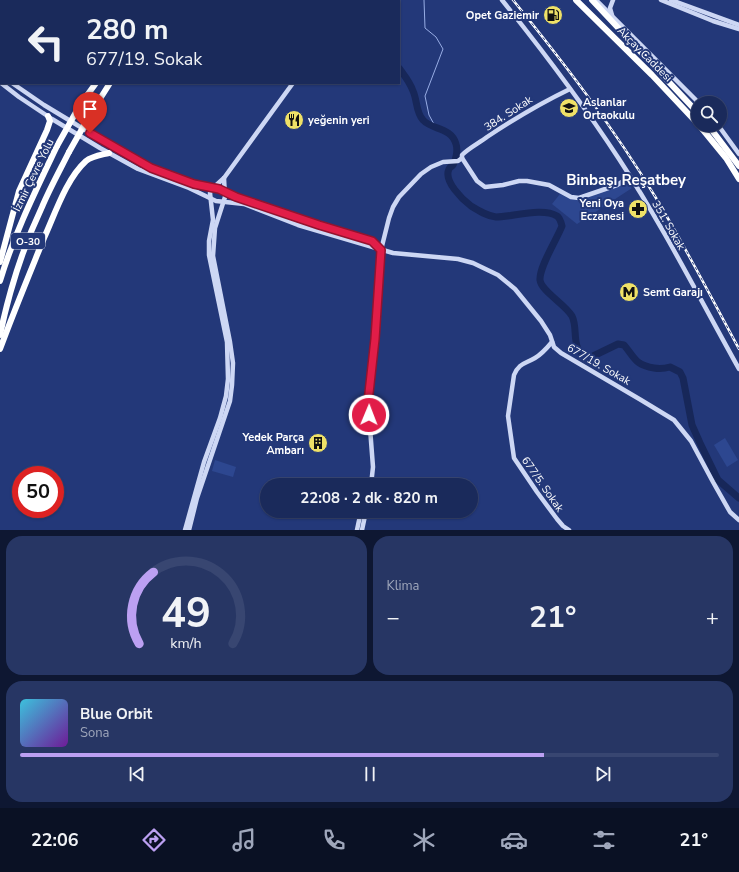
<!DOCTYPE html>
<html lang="tr">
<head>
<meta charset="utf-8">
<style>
  body { margin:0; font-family:"Nunito Sans",sans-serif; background:#273664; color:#f1f3f6; height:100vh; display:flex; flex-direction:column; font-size:15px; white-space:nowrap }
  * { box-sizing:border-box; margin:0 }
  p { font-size:13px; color:#9fa7bb }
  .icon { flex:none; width:22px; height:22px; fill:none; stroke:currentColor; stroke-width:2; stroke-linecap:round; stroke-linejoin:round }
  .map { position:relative; height:530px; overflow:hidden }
  .details { display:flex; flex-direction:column; gap:6px; padding:6px; background:#0e1732; flex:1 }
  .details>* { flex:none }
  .banner { position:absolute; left:0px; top:0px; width:400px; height:84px; box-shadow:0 1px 3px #0004,0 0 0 1px #384671; background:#1a2a5b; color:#f1f3f6; overflow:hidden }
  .tools { position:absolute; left:691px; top:96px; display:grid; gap:8px }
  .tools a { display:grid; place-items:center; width:36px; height:36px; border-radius:50%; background:#1a2a5b; box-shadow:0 1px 3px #0004,0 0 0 1px #384671; font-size:20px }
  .speed { position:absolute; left:12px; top:466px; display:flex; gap:8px; font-size:20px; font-weight:700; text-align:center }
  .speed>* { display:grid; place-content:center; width:52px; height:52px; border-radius:50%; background:#1a2a5b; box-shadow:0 1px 3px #0004,0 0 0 1px #384671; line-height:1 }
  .speed .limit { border:6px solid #d22; background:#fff; color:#111 }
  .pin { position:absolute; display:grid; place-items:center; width:34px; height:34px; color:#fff; margin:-41px -17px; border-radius:50% 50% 50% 0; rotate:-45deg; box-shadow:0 0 4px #0007 }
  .pin .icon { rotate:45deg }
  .me { position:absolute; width:44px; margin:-22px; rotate:1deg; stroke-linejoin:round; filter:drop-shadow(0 0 3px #0008) }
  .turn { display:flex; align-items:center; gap:14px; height:84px; padding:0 20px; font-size:18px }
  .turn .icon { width:52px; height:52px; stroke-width:2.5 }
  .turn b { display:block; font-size:28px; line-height:34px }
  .big { font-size:30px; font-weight:700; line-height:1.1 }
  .details .tile { flex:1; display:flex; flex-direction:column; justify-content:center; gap:6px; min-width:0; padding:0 14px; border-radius:16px; background:#273664 }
  .details .dial { align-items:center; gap:0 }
  .dial svg { height:104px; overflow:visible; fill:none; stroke:#384671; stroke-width:7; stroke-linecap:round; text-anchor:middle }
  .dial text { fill:#f1f3f6; stroke:none }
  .song { display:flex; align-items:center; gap:12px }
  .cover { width:48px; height:48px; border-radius:6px; background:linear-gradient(135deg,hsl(190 70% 55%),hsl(280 70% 35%)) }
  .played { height:4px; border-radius:2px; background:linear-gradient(90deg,#bca0f2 75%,#384671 75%) }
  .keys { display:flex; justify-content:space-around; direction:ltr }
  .heat { display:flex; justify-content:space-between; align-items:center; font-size:22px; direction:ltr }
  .details .tiles { flex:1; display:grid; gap:6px; grid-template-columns:1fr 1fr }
  .tile:last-child { grid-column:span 2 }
  .trip { position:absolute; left:260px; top:478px; width:218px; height:40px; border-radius:20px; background:#1a2a5b; box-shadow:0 1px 3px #0004,0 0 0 1px #384671; font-weight:700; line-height:40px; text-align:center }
  .tab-bar { display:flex; height:64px; justify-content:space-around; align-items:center; background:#0a1124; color:#9fa7bb }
  .tab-bar .icon { width:28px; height:28px }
  .tab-bar .current { color:#bca0f2 }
  .tab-bar b { font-size:18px; color:#f1f3f6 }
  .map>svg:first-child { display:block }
  .green { fill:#2d4790 }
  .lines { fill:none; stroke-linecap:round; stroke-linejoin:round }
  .stream { stroke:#98ade5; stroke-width:1 }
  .river { stroke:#172759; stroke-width:7 }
  .secondary { stroke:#cdd7f4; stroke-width:4.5 }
  .highway { stroke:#fff; stroke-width:6 }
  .rail-casing { stroke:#fff; stroke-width:2.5 }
  .rail { stroke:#233879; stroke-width:1; stroke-dasharray:3; stroke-linecap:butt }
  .highway-bridge { stroke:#fff; stroke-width:6 }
  .route-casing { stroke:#92132f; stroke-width:10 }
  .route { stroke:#e11d48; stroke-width:7 }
  .labels { text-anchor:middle; stroke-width:4; stroke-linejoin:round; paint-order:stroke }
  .shield { fill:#233879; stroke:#bdc3d7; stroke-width:1 }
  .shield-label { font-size:10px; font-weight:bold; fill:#fff }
  .poi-label { font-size:11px; font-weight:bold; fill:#fff; stroke:#233879; text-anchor:end }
  .street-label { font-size:11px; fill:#fff; stroke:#233879 }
  .district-label { font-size:15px; font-weight:bold; fill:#fff; stroke:#233879 }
</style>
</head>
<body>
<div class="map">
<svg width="739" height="530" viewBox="0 0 739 530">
  <rect width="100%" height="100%" fill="#233879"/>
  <!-- green -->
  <g class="green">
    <polygon points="626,184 632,188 577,224 552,204 560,194 568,198 584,200 600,192"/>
    <polygon points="725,438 738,460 727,467 714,445"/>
    <polygon points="215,460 236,467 233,477 212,471"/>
  </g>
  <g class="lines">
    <!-- stream -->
    <polyline class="stream" points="424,0 425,28 436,37 443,49 425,96 429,115 435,126"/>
    <!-- river -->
    <g class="river">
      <polyline points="312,0 312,1"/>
      <path d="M399,68C404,75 410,82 413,91C417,99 416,113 423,120C432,130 451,127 456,144C458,150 456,160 453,165C451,167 450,167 449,169C443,181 463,200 471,206C479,211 487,216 496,217C513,217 542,207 557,216C560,218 561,222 562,226C557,239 539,267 540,280C541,291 565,304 572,316C579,330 569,351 589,358L618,344L624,345C635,358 635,365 654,368C660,369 663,369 670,367L680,372L683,378L692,425L700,443L718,480L739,498"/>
    </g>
    <!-- secondary -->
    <g class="secondary">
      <polyline points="113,0 113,1"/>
      <path d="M502,0C543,51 583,104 619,159C663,226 700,299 739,369"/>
      <polyline points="596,0 699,103"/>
      <polyline points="661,0 713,21 739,29"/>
      <polyline points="671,0 739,25"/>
      <polyline points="612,15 610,8 613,0"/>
      <polyline points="0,73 1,74"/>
      <polyline points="1,83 19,97 52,119 100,148 138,169 189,188 216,201 244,204 298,225 393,253 458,259 473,263 498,275 515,289 541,321 550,335 554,347 561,353 641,400 674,420 691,441 713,482 730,512 739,520"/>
      <polyline points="12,83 44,105 125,154 151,168 194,184 219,189 236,197 319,225 372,241 380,249"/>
      <polyline points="718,125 739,154"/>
      <path d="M462,158V155C469,148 479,143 487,137C514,119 541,103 570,89"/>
      <path d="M552,342C547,348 542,354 535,358C525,364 519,363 514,375L508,416L514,458L537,492L557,519L563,526L569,530"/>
      <polyline points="371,485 373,467 368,402 375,339 381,250 389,218 393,207 399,197 421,174 431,167 443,162 458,161 462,158 477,181 485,187 503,185 519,181 527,181 549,185 571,197 579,198 617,185 630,177"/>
      <polyline points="185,530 204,462 220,418 226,396 228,379 227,342 209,255 209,241 213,220 210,193 212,189 224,178 293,83"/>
      <polyline points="189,530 197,498 230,401 232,385 233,363 230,342 213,256 215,228 225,197 224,178"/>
      <polyline points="357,530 361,511"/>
      <polyline points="362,530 366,511"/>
    </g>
    <!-- highway -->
    <g class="highway">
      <polyline points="576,0 652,75 698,124"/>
      <polyline points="592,0 698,113"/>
      <polyline points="159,1 159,0"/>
      <polyline points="177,1 178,0"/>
      <polyline points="80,105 96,83"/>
      <polyline points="91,113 110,83"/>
      <polyline points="699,125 726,158 739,179"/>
      <polyline points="708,125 739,166"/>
      <polyline points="0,262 19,191 47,130 50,121 48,116"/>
      <path d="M0,281C14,234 36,190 57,146"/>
      <path d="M0,335C9,292 23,247 42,207C50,188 60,170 69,152"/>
      <path d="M0,349C14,311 29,275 44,238C55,214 66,179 86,161C92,156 101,155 109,153"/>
    </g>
    <!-- rail casing -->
    <g class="rail-casing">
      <path id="rail" d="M513,0C564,63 614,128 656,198C686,248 712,299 739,349"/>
    </g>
    <!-- rail -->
    <use href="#rail" class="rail"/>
    <!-- highway-bridge -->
    <g class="highway-bridge">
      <polyline points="57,146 80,105"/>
      <polyline points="69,152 91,113"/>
    </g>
  </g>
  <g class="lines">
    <!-- route casing -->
    <g class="route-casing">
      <polyline id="route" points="90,133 151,168 194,184 219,189 236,197 319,225 372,241 381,250 375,339 368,402 369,415"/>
    </g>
    <!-- route -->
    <use href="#route" class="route"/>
  </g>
  <!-- icons -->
  <defs>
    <g id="fuel-disc" transform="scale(1)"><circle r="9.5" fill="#efe167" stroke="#233879"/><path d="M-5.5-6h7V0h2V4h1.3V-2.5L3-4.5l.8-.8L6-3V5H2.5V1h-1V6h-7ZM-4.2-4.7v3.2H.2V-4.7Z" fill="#111"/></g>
    <g id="school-disc" transform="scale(1)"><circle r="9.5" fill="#efe167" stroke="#233879"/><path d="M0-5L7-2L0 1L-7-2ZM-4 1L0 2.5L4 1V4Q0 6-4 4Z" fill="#111"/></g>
    <g id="restaurant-disc" transform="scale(1)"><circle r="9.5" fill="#efe167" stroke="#233879"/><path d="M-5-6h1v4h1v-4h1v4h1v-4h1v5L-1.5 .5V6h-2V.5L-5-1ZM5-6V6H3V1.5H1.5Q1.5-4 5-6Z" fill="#111"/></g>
    <g id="pharmacy-disc" transform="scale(1)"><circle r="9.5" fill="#efe167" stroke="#233879"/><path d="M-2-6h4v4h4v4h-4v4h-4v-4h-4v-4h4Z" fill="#111"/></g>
    <g id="metro-disc" transform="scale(1)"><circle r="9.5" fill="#efe167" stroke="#233879"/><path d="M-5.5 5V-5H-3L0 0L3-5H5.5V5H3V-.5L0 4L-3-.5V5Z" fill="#111"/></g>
    <g id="building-disc" transform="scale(1)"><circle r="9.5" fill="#efe167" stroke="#233879"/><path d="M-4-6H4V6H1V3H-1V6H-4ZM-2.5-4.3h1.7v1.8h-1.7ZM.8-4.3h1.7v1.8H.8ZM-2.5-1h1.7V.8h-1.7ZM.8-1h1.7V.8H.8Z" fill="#111"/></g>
  </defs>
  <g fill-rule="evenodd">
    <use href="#fuel-disc" x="553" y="15"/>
    <use href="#school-disc" x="569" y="108"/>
    <use href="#restaurant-disc" x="294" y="120"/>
    <use href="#pharmacy-disc" x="638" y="209"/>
    <use href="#metro-disc" x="629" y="292"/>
    <use href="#building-disc" x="318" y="443"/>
  </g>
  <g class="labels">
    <!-- shield labels -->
    <rect class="shield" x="11" y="233" width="34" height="16" rx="3"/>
    <g class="shield-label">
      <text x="28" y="245">O-30</text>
    </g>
    <!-- poi labels -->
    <g class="poi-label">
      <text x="539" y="19">Opet Gaziemir</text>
      <text x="583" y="106" text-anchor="start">Aslanlar<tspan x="583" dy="13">Ortaokulu</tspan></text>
      <text x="308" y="124" text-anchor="start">yeğenin yeri</text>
      <text x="624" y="207">Yeni Oya<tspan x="624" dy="13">Eczanesi</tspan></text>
      <text x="643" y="296" text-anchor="start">Semt Garajı</text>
      <text x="304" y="441">Yedek Parça<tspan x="304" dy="13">Ambarı</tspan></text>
    </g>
    <!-- street labels -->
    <g class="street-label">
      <text transform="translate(645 54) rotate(45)" y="4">Akçay Caddesi</text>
      <text transform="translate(508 113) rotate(-33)" y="4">384. Sokak</text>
      <text transform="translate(33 175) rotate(-64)" y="4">İzmir Çevre Yolu</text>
      <text transform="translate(669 225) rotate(60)" y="4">351. Sokak</text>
      <text transform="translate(599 364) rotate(30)" y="4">677/19. Sokak</text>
      <text transform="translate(543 484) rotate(55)" y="4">677/5. Sokak</text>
    </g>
    <!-- district labels -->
    <g class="district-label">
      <text x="626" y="185">Binbaşı Reşatbey</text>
    </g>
  </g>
</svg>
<div class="tools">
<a><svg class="icon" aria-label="search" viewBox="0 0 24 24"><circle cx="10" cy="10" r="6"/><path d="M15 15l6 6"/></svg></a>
</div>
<div class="speed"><div class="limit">50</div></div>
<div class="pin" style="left:90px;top:133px;background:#d93025"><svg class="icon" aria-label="arrive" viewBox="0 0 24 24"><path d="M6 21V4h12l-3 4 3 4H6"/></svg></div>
<svg class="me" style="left:369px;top:415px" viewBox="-20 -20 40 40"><circle r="17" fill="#e11d48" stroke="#fff" stroke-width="3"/><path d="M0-11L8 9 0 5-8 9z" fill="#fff"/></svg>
<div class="trip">22:08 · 2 dk · 820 m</div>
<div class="banner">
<div class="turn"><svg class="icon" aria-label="left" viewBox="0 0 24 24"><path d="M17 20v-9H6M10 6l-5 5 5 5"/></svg><div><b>280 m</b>677/19. Sokak</div></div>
</div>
</div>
<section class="details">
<div class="tiles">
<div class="tile dial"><svg viewBox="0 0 100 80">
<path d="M14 69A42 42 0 1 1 86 69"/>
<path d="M14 69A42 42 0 0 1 25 14" stroke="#bca0f2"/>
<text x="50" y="56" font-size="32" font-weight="700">49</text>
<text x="50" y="72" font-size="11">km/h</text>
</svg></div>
<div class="tile"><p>Klima</p>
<div class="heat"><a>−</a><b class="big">21°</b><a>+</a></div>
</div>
<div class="tile">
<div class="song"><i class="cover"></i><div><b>Blue Orbit</b><p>Sona</p></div></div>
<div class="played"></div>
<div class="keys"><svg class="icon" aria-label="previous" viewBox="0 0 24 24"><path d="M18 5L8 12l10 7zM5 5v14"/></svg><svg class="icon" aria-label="pause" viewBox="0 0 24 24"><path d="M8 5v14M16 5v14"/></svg><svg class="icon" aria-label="next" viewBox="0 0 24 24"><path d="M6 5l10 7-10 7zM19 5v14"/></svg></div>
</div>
</div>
</section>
<nav class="tab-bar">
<b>22:06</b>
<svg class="icon current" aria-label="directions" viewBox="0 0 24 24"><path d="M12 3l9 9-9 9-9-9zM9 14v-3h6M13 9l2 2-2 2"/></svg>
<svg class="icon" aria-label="music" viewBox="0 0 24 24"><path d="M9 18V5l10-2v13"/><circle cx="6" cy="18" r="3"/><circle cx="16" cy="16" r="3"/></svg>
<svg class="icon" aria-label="phone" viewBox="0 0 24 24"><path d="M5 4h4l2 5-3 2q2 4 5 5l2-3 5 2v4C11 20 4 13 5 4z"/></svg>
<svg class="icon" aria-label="climate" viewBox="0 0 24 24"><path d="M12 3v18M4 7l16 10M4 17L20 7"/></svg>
<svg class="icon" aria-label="car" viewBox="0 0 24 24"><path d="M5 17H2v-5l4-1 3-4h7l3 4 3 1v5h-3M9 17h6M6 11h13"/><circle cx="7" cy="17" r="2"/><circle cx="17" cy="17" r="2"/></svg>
<svg class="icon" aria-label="filters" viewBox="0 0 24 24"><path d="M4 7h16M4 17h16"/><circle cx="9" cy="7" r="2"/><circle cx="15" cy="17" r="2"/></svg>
<b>21°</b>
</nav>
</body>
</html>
